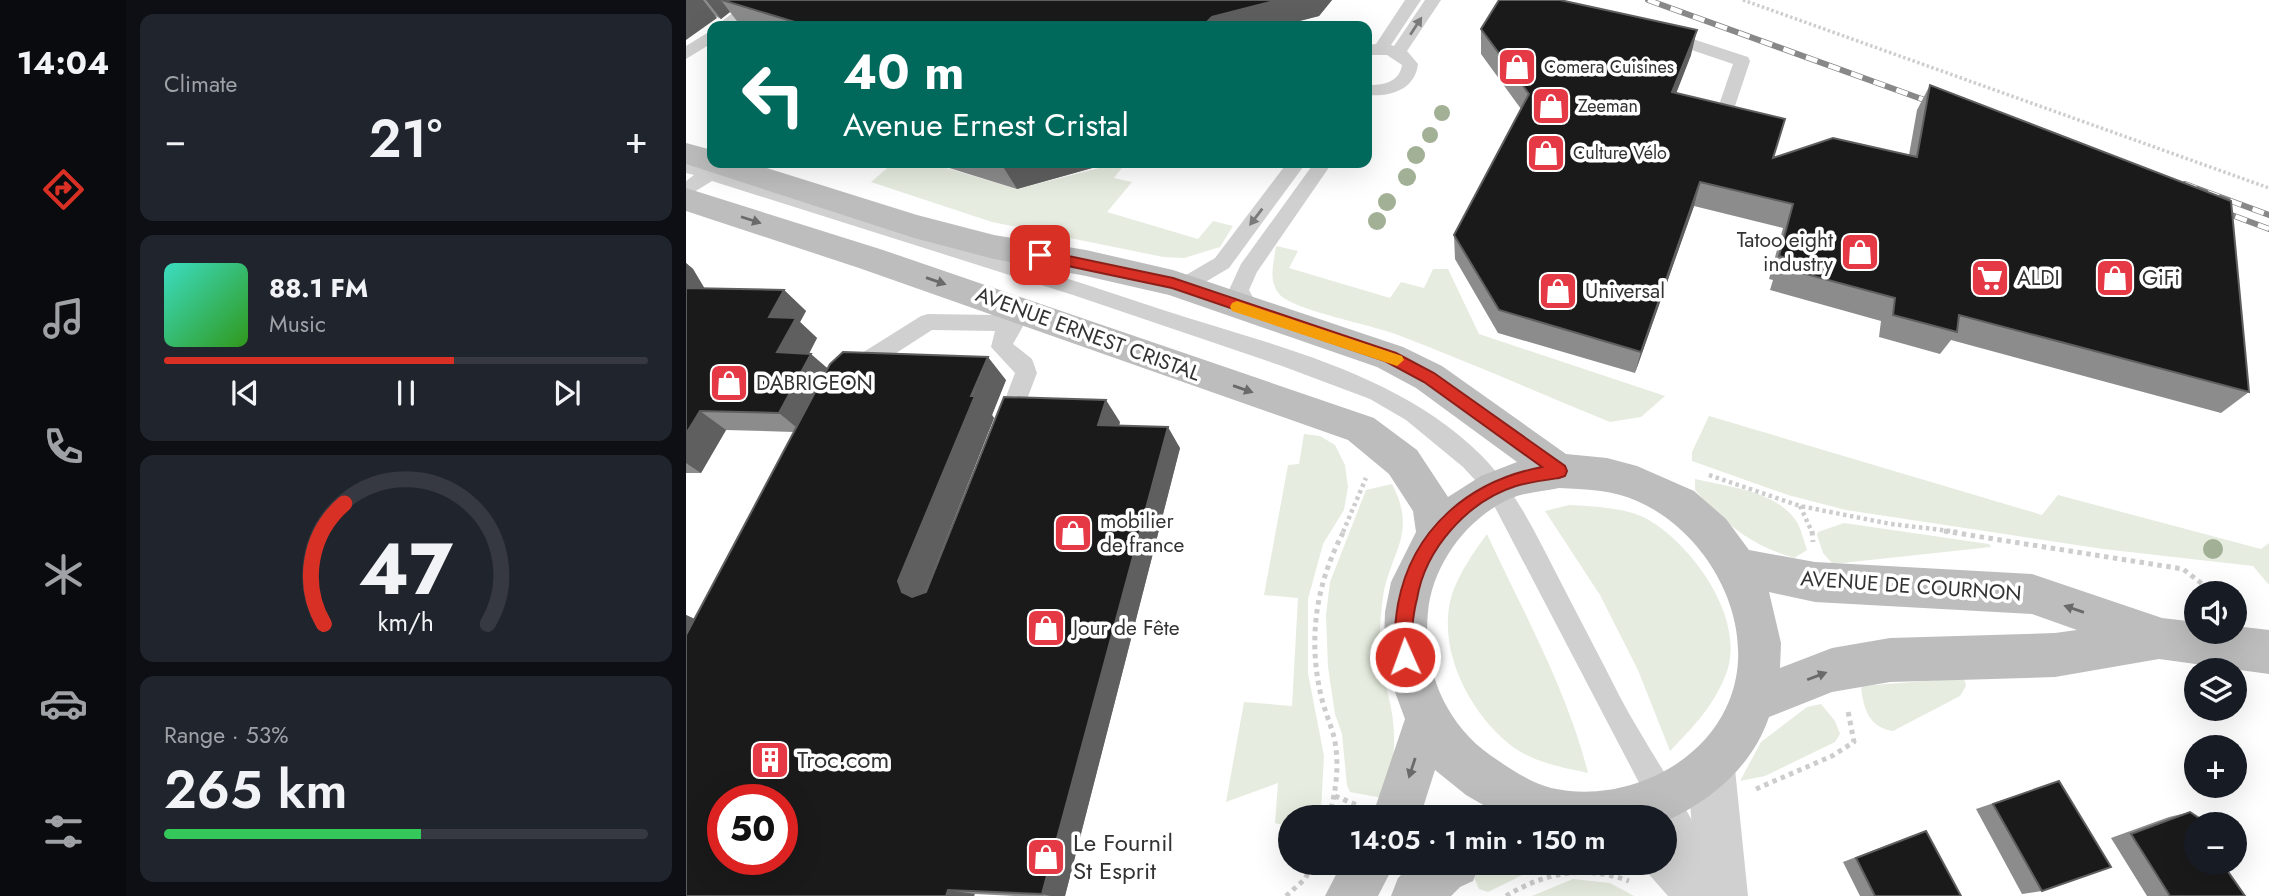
<!DOCTYPE html>
<html lang="en">
<head>
<meta charset="utf-8">
<style>
  body { margin:0; font-family:Jost,sans-serif; background:#20242c; color:#f1f3f6; height:100vh; display:flex; flex-direction:column; font-size:26px; white-space:nowrap }
  * { box-sizing:border-box; margin:0 }
  p { font-size:23px; color:#9ea1a6 }
  .icon { flex:none; width:38px; height:38px; fill:none; stroke:currentColor; stroke-width:2; stroke-linecap:round; stroke-linejoin:round }
  .map { position:relative; flex:1; overflow:hidden }
  .sheet { display:flex; flex-direction:column; gap:14px; padding:14px; background:#0d0f14; width:560px }
  .sheet>* { flex:none }
  .hud { position:absolute; left:21px; top:21px; width:665px; height:147px; border-radius:14px; box-shadow:0 7px 28px #0002; background:#00695c; color:#fff; overflow:hidden }
  .tools { position:absolute; left:1498px; top:581px; display:grid; gap:14px }
  .tools a { display:grid; place-items:center; width:63px; height:63px; border-radius:50%; background:#171b24; box-shadow:0 7px 28px #0002; font-size:35px }
  .speed { position:absolute; left:21px; top:784px; display:flex; gap:14px; font-size:35px; font-weight:700; text-align:center }
  .speed>* { display:grid; place-content:center; width:91px; height:91px; border-radius:50%; background:#171b24; box-shadow:0 7px 28px #0002; line-height:1 }
  .speed .limit { border:10px solid #d22; background:#fff; color:#111 }
  .pin { position:absolute; display:grid; place-items:center; width:60px; height:60px; color:#fff; margin:-30px; border-radius:14px; box-shadow:0 4px 10px #0006 }
  .me { position:absolute; width:77px; margin:-38px; rotate:358deg; stroke-linejoin:round; filter:drop-shadow(0 0 5px #0008) }
  .turn { display:flex; align-items:center; gap:24px; height:147px; padding:0 21px; font-size:32px }
  .turn .icon { width:91px; height:91px; stroke-width:2.5 }
  .turn b { display:block; font-size:49px; line-height:60px }
  .big { font-size:52px; font-weight:600; line-height:1.1 }
  .sheet .card { flex:1; display:flex; flex-direction:column; justify-content:center; gap:10px; min-width:0; padding:0 24px; border-radius:14px; background:#20242c }
  .sheet .dial { align-items:center; gap:0 }
  .dial svg { height:182px; overflow:visible; fill:none; stroke:#363941; stroke-width:7; stroke-linecap:round; text-anchor:middle }
  .dial text { fill:#f1f3f6; stroke:none }
  .song { display:flex; align-items:center; gap:21px }
  .cover { width:84px; height:84px; border-radius:10px; background:linear-gradient(135deg,hsl(170 70% 55%),hsl(110 70% 35%)) }
  .played { height:7px; border-radius:4px; background:linear-gradient(90deg,#d93025 60%,#363941 60%) }
  .keys { display:flex; justify-content:space-around; direction:ltr }
  .heat { display:flex; justify-content:space-between; align-items:center; font-size:38px; direction:ltr }
  .charge { height:10px; border-radius:5px; background:linear-gradient(90deg,#34c759 53%,#363941 0) }
  .trip { position:absolute; left:592px; top:805px; width:399px; height:70px; border-radius:35px; background:#171b24; box-shadow:0 7px 28px #0002; font-weight:600; line-height:70px; text-align:center }
  main { display:flex; flex:1; min-height:0 }
  .tab-bar { display:flex; flex-direction:column; width:126px; justify-content:space-around; align-items:center; background:#090b0e; color:#9ea1a6 }
  .tab-bar .icon { width:49px; height:49px }
  .tab-bar .active { color:#d93025 }
  .tab-bar b { font-size:32px; color:#f1f3f6 }
  .map>svg:first-child { display:block }
  .green { fill:#e6ecdf }
  .lines { fill:none; stroke-linecap:round; stroke-linejoin:round }
  .path-far2 { stroke:#cdcdcd; stroke-width:3.5; stroke-dasharray:2.5 2.5; stroke-linecap:butt }
  .path-far1 { stroke:#cdcdcd; stroke-width:4.5; stroke-dasharray:3.5 3.5; stroke-linecap:butt }
  .path { stroke:#cdcdcd; stroke-width:5; stroke-dasharray:4.5 4.5; stroke-linecap:butt }
  .service { fill:#d0d0d0; fill-rule:evenodd }
  .minor { fill:#d0d0d0; fill-rule:evenodd }
  .secondary { fill:#bdbdbd; fill-rule:evenodd }
  .rail-casing { stroke:#888; stroke-width:6 }
  .rail { stroke:#fff; stroke-width:4.5; stroke-dasharray:12; stroke-linecap:butt }
  .tree { fill:#a2b095 }
  .wall { fill:#8c8c8c }
  .shaded-wall { fill:#5f5f5f }
  .building { fill:#1a1a1a; stroke:#5f5f5f; stroke-width:2; fill-rule:evenodd }
  .oneway { fill:#7a7a7a }
  .oneway2 { fill:#6a6a6a }
  .route { fill:#d93025; stroke:#8d1f18; stroke-width:2 }
  .slow { fill:#f59e0b }
  .labels { text-anchor:middle; stroke-width:7; stroke-linejoin:round; paint-order:stroke }
  .far-poi-label { font-size:18px; fill:#333; stroke:#fff; text-anchor:start }
  .poi-label { font-size:21px; fill:#333; stroke:#fff; text-anchor:start }
  .street-label { font-size:21px; fill:#333; stroke:#fff }
  .near-poi-label { font-size:24px; fill:#333; stroke:#fff; text-anchor:start }
</style>
</head>
<body>
<main>
<nav class="tab-bar">
<b>14:04</b>
<svg class="icon active" aria-label="directions" viewBox="0 0 24 24"><path d="M12 3l9 9-9 9-9-9zM9 14v-3h6M13 9l2 2-2 2"/></svg>
<svg class="icon" aria-label="music" viewBox="0 0 24 24"><path d="M9 18V5l10-2v13"/><circle cx="6" cy="18" r="3"/><circle cx="16" cy="16" r="3"/></svg>
<svg class="icon" aria-label="phone" viewBox="0 0 24 24"><path d="M5 4h4l2 5-3 2q2 4 5 5l2-3 5 2v4C11 20 4 13 5 4z"/></svg>
<svg class="icon" aria-label="climate" viewBox="0 0 24 24"><path d="M12 3v18M4 7l16 10M4 17L20 7"/></svg>
<svg class="icon" aria-label="car" viewBox="0 0 24 24"><path d="M5 17H2v-5l4-1 3-4h7l3 4 3 1v5h-3M9 17h6M6 11h13"/><circle cx="7" cy="17" r="2"/><circle cx="17" cy="17" r="2"/></svg>
<svg class="icon" aria-label="filters" viewBox="0 0 24 24"><path d="M4 7h16M4 17h16"/><circle cx="9" cy="7" r="2"/><circle cx="15" cy="17" r="2"/></svg>
</nav>
<section class="sheet">
<div class="card"><p>Climate</p>
<div class="heat"><a>−</a><b class="big">21°</b><a>+</a></div>
</div>
<div class="card">
<div class="song"><i class="cover"></i><div><b>88.1 FM</b><p>Music</p></div></div>
<div class="played"></div>
<div class="keys"><svg class="icon" aria-label="previous" viewBox="0 0 24 24"><path d="M18 5L8 12l10 7zM5 5v14"/></svg><svg class="icon" aria-label="pause" viewBox="0 0 24 24"><path d="M8 5v14M16 5v14"/></svg><svg class="icon" aria-label="next" viewBox="0 0 24 24"><path d="M6 5l10 7-10 7zM19 5v14"/></svg></div>
</div>
<div class="card dial"><svg viewBox="0 0 100 80">
<path d="M14 69A42 42 0 1 1 86 69"/>
<path d="M14 69A42 42 0 0 1 23 16" stroke="#d93025"/>
<text x="50" y="56" font-size="32" font-weight="700">47</text>
<text x="50" y="72" font-size="11">km/h</text>
</svg></div>
<div class="card"><p>Range · 53%</p><b class="big">265 km</b><div class="charge"></div></div>
</section>
<div class="map">
<svg width="1583" height="896" viewBox="0 0 1583 896">
  <rect width="100%" height="100%" fill="#fff"/>
  <!-- green -->
  <g class="green">
    <polygon points="207,163 243,163 331,189 433,163 439,164 428,178 446,182 421,212 512,239 527,221 547,226 534,247 498,258 477,257 306,222 185,182"/>
    <path d="M590,246L612,251L603,268L704,298L715,282L738,288L747,269H762L793,334L979,396L955,417L924,422C853,393 783,362 712,335C686,325 612,311 595,296C581,282 588,263 590,246Z"/>
    <polygon points="1023,416 1356,515 1372,495 1575,549 1583,543 1583,585 1567,566 1417,549 1160,510 1102,495 1006,461 1006,452"/>
    <polygon points="618,434 634,436 649,445 659,465 662,487 658,510 637,544 622,599 622,673 638,756 635,810 622,817 604,817 604,827 589,823 592,783 540,802 558,702 606,706 612,598 578,595 602,465 613,464"/>
    <path d="M1009,479C1043,487 1093,491 1112,524C1116,532 1118,542 1121,550L1108,558C1064,545 1039,524 1009,490Z"/>
    <path d="M706,484C732,534 704,552 697,597C694,620 692,644 696,667C700,690 708,711 708,736C709,758 703,778 696,798L664,792L661,785L656,734L649,714L642,667L640,615L644,582L680,490Z"/>
    <path d="M883,505C905,506 942,508 961,519C1007,545 1061,620 1040,674C1027,707 1008,726 984,751L952,670L914,595L859,511Z"/>
    <polygon points="1158,523 1303,544 1305,547 1147,564 1137,553 1131,535 1132,532"/>
    <path d="M801,534C837,612 881,689 902,773C875,767 844,762 822,743C782,710 750,647 766,594C774,572 787,553 801,534Z"/>
    <path d="M1278,678L1280,686L1274,696L1207,731C1183,728 1177,708 1175,686Z"/>
    <polygon points="1135,704 1149,721 1154,734 1149,742 1079,776 1054,781 1075,742 1121,707"/>
    <polygon points="794,863 861,863 802,892 793,889 787,875 788,867"/>
    <polygon points="887,879 924,883 948,896 846,896"/>
  </g>
  <g class="lines">
    <!-- path-far2 -->
    <polyline class="path-far2" points="1057,0 1583,188"/>
    <!-- path-far1 -->
    <g class="path-far1">
      <polyline points="1023,475 1114,506 1205,524 1273,532"/>
      <polyline points="1114,506 1126,532"/>
      <polyline points="657,532 680,478"/>
    </g>
    <!-- path -->
    <g class="path">
      <polyline points="1126,531 1127,542"/>
      <polyline points="1258,531 1497,569 1528,593"/>
      <polyline points="1070,789 1146,756 1168,742 1162,711"/>
      <polyline points="649,796 671,805"/>
      <path d="M643,817C650,791 654,764 648,737C644,722 637,707 634,691C622,635 631,581 658,531"/>
      <polyline points="600,896 619,879 627,863"/>
      <path d="M820,896C860,872 899,865 943,881"/>
    </g>
    <!-- service -->
    <g class="service">
      <polygon points="63,0 81,0 48,26 30,26"/>
      <path d="M719,0H735L705,45L708,46L739,0H755L721,51L732,64C729,90 704,97 681,95V85C697,85 713,83 716,65L701,55H681V45L690,44Z"/>
      <polygon points="26,30 26,43 0,59 0,46"/>
      <polygon points="979,30 1062,57 1064,61 1049,106 1037,106 1034,102 1047,64 973,39 971,35"/>
      <path d="M0,160L21,166L27,163L37,164L40,168L38,171C184,217 330,261 474,309C584,345 713,372 796,456C829,490 849,532 870,573C891,614 913,655 934,697C968,761 1018,826 1038,896H1008C1001,869 978,845 978,817H971L802,494L777,467L720,420L684,399L596,366L387,295L26,181L0,197V181L8,175L0,173Z"/>
      <polygon points="601,163 620,163 543,268 511,287 487,291 480,288 477,283 480,278 500,275 529,258"/>
      <polygon points="628,163 646,163 571,272 563,290 575,312 572,318 565,320 558,318 543,290 555,264"/>
      <polygon points="331,311 338,313 341,319 327,344 346,359 351,373 328,433 320,435 312,433 309,426 329,373 305,347 309,331 246,330 176,375 168,378 160,375 157,369 160,363 235,316 242,314 310,315 320,318"/>
    </g>
    <!-- minor -->
    <polygon class="minor" points="1025,745 1042,752 1049,769 1062,896 982,896 961,872 957,863 978,863 978,830 995,838 1008,850 1001,769 1008,752"/>
    <!-- secondary -->
    <g class="secondary">
      <path d="M0,143L26,150V163H65L231,215L308,235L400,250L487,270L717,347L756,366L880,454L921,458L951,466L1008,491L1040,519L1063,550L1129,562L1346,574L1476,618L1510,622V632H1549V626L1583,630V674L1473,659L1369,677L1204,682L1146,692L1083,717C1066,767 1025,801 978,822V817H818L780,795L749,770L734,817H686L719,719L703,676L698,644L699,612L705,582L730,532L727,511L703,474L662,440L173,268L0,211V188L197,250L688,418L731,450L762,497L795,476L831,462L730,388L691,367L483,295L400,276L308,259L228,238L0,164ZM873,488C899,489 927,490 951,501C1025,533 1077,631 1040,708C1010,771 931,803 865,788C843,782 823,768 804,755C759,723 736,668 742,612C746,564 784,513 831,496C845,492 859,491 873,488ZM1083,592L1129,602L1346,614L1391,630L1369,633L1204,638L1146,648L1094,668L1095,643Z"/>
      <polygon points="656,863 709,863 692,896 639,896"/>
      <polygon points="727,863 794,863 787,881 774,887 765,896 705,896 712,878"/>
    </g>
    <!-- rail casing -->
    <g class="rail-casing">
      <g id="rail">
        <polyline points="962,0 1255,106"/>
        <polyline points="1499,184 1583,215"/>
        <polyline points="1527,208 1583,229"/>
      </g>
    </g>
    <!-- rail -->
    <use href="#rail" class="rail"/>
  </g>
  <!-- trees -->
  <g class="tree">
    <circle cx="756" cy="113" r="8"/>
    <circle cx="744" cy="135" r="8"/>
    <circle cx="730" cy="155" r="9"/>
    <circle cx="721" cy="177" r="9"/>
    <circle cx="701" cy="202" r="9"/>
    <circle cx="691" cy="221" r="9"/>
    <circle cx="1527" cy="549" r="10"/>
  </g>
  <!-- wall -->
  <g class="wall">
    <polygon points="0,0 646,0 633,16 594,26 59,26 54,25 44,12 35,19"/>
    <polygon points="795,29 1005,55 990,93 1087,158 1223,155 1231,110 1244,85 1563,392 1535,413 1265,340 1254,354 1193,337 1195,321 1084,290 1087,280 1083,279 1097,228 1008,206 949,373 812,333 769,259 768,235 835,109 795,54"/>
    <polygon points="247,163 424,163 331,189"/>
    <polygon points="0,263 7,269 18,288 98,290 120,311 114,322 131,338 123,354 142,369 320,380 306,415 308,418 239,592 434,422 433,426 494,448 379,896 329,896 289,894 0,896 0,615 9,619 108,432 40,430 15,473 0,473"/>
    <polygon points="1373,781 1356,891 1336,894 1290,809"/>
    <polygon points="1504,812 1510,824 1559,896 1461,896 1425,838 1483,817"/>
    <polygon points="1240,831 1275,896 1174,896 1157,862 1225,836"/>
  </g>
  <!-- shaded-wall -->
  <g class="shaded-wall">
    <polygon points="0,0 17,0 31,18 0,40"/>
    <polygon points="20,0 35,0 44,12 35,19"/>
    <polygon points="592,0 646,0 633,16 594,26 517,26 526,17"/>
    <polygon points="1011,30 1005,55 981,117 986,92"/>
    <polygon points="323,163 424,163 331,189 316,165"/>
    <polygon points="1014,182 1008,206 949,373 955,352"/>
    <polygon points="0,263 7,269 22,294 0,297"/>
    <polygon points="98,290 120,311 114,322 131,338 113,372 91,352 83,317"/>
    <polygon points="125,354 147,373 116,432 93,413"/>
    <polygon points="302,357 320,380 306,415 308,418 237,598 241,608 216,592 212,581"/>
    <polygon points="420,400 434,422 427,446 412,425"/>
    <polygon points="14,411 40,430 15,473 0,463 0,434"/>
    <polygon points="482,427 494,448 379,896 365,896 356,894"/>
    <polygon points="0,615 17,623 0,656"/>
    <polygon points="262,890 289,894 288,896 260,896"/>
  </g>
  <!-- building -->
  <g class="building">
    <polygon points="36,0 592,0 526,17 517,26 122,26"/>
    <polygon points="813,0 874,0 1011,30 986,92 1099,119 1087,158 1147,138 1231,157 1244,85 1545,201 1563,392 1273,315 1271,332 1207,315 1209,298 1094,267 1097,257 1093,256 1107,204 1014,182 955,352 813,310 768,235 843,94 795,29"/>
    <polygon points="0,288 98,290 83,317 110,318 91,352 125,354 93,413 14,411 0,434"/>
    <path d="M157,352L302,357L285,396H289L212,581L216,592L226,597L240,592L318,397L420,400L412,425L482,427L356,894L262,890L260,896H0V635L144,364ZM37,800H96V859H37Z"/>
    <polygon points="1373,781 1425,867 1356,891 1307,804"/>
    <polygon points="1504,812 1522,824 1510,824 1510,863 1536,863 1559,896 1484,896 1445,834"/>
    <polygon points="1240,831 1275,896 1189,896 1170,858"/>
  </g>
  <!-- one-way arrows -->
  <defs><path id="oneway-solid" d="M-6-.8H1V-3.2L6.5 0L1 3.2V.8H-6Z" transform="scale(1.75)"/></defs>
  <g class="oneway">
    <use href="#oneway-solid" transform="translate(730 26) rotate(-57)"/>
    <use href="#oneway-solid" transform="translate(570 217) rotate(127)"/>
  </g>
  <g class="oneway2">
    <use href="#oneway-solid" transform="translate(65 220) rotate(18)"/>
    <use href="#oneway-solid" transform="translate(250 281) rotate(19)"/>
    <use href="#oneway-solid" transform="translate(557 389) rotate(19)"/>
    <use href="#oneway-solid" transform="translate(1388 609) rotate(-161)"/>
    <use href="#oneway-solid" transform="translate(1131 676) rotate(-21)"/>
    <use href="#oneway-solid" transform="translate(726 768) rotate(108)"/>
  </g>
  <!-- route -->
  <path class="route" d="M354,250L487,278L710,353L748,373L879,466L881,471L879,476L873,478C859,480 844,482 830,486C782,501 739,549 731,599C729,606 728,613 727,620C726,635 731,650 726,663L719,666L713,663C706,646 709,622 712,604C726,529 783,481 856,467L738,382L699,361L486,288L349,259L347,255Z"/>
  <!-- slow -->
  <polygon class="slow" points="551,301 716,356 718,360 711,366 546,311 544,307 546,303"/>
  <!-- icons -->
  <defs>
    <g id="shop-square" transform="scale(2.0125)"><rect x="-9" y="-9" width="18" height="18" rx="4" fill="#e63946" stroke="#fff"/><path d="M-5-2.5h2.3a2.7 3.5 0 0 1 5.4 0H5L5.5 6h-11ZM-1.5-2.5h3a1.5 2.3 0 0 0-3 0Z" fill="#fff"/></g>
    <g id="supermarket-square" transform="scale(2.0125)"><rect x="-9" y="-9" width="18" height="18" rx="4" fill="#e63946" stroke="#fff"/><path d="M-6-5.5h2.5l.6 2H6L4.5 2H-2.5L-4.4-4H-6ZM-1.5 3.2a1.3 1.3 0 1 0 .1 0ZM3 3.2a1.3 1.3 0 1 0 .1 0Z" fill="#fff"/></g>
    <g id="building-square" transform="scale(2.0125)"><rect x="-9" y="-9" width="18" height="18" rx="4" fill="#e63946" stroke="#fff"/><path d="M-4-6H4V6H1V3H-1V6H-4ZM-2.5-4.3h1.7v1.8h-1.7ZM.8-4.3h1.7v1.8H.8ZM-2.5-1h1.7V.8h-1.7ZM.8-1h1.7V.8H.8Z" fill="#fff"/></g>
  </defs>
  <g fill-rule="evenodd">
    <use href="#shop-square" x="831" y="67"/>
    <use href="#shop-square" x="865" y="106"/>
    <use href="#shop-square" x="860" y="153"/>
    <use href="#shop-square" x="1174" y="252"/>
    <use href="#supermarket-square" x="1304" y="278"/>
    <use href="#shop-square" x="1429" y="278"/>
    <use href="#shop-square" x="872" y="291"/>
    <use href="#shop-square" x="43" y="383"/>
    <use href="#shop-square" x="387" y="533"/>
    <use href="#shop-square" x="360" y="628"/>
    <use href="#building-square" x="84" y="760"/>
    <use href="#shop-square" x="360" y="857"/>
  </g>
  <g class="labels">
    <!-- far-poi labels -->
    <g class="far-poi-label">
      <text x="858" y="73">Comera Cuisines</text>
      <text x="892" y="112">Zeeman</text>
      <text x="887" y="159">Culture Vélo</text>
    </g>
    <!-- poi labels -->
    <g class="poi-label">
      <text x="1147" y="247" text-anchor="end">Tatoo eight<tspan x="1147" dy="24">industry</tspan></text>
      <text x="1331" y="285">ALDI</text>
      <text x="1456" y="285">GiFi</text>
      <text x="899" y="298">Universal</text>
      <text x="70" y="390">DABRIGEON</text>
      <text x="414" y="528">mobilier<tspan x="414" dy="24">de france</tspan></text>
      <text x="387" y="635">Jour de Fête</text>
    </g>
    <!-- street labels -->
    <g class="street-label">
      <text transform="translate(402 334) rotate(20)" y="7">AVENUE ERNEST CRISTAL</text>
      <text transform="translate(1225 586) rotate(4)" y="7">AVENUE DE COURNON</text>
    </g>
    <!-- near-poi labels -->
    <g class="near-poi-label">
      <text x="111" y="768">Troc.com</text>
      <text x="387" y="851">Le Fournil<tspan x="387" dy="28">St Esprit</tspan></text>
    </g>
  </g>
</svg>
<div class="tools">
<a><svg class="icon" aria-label="sound" viewBox="0 0 24 24"><path d="M4 9h4l5-4v14l-5-4H4zM17 9q2 3 0 6"/></svg></a>
<a><svg class="icon" aria-label="layers" viewBox="0 0 24 24"><path d="M12 4l9 5-9 5-9-5zM3 14l9 5 9-5"/></svg></a>
<a>+</a>
<a>−</a>
</div>
<div class="speed"><div class="limit">50</div></div>
<div class="pin" style="left:354px;top:255px;background:#d93025"><svg class="icon" aria-label="arrive" viewBox="0 0 24 24"><path d="M6 21V4h12l-3 4 3 4H6"/></svg></div>
<svg class="me" style="left:719px;top:657px" viewBox="-20 -20 40 40"><circle r="17" fill="#d93025" stroke="#fff" stroke-width="3"/><path d="M0-11L8 9 0 5-8 9z" fill="#fff"/></svg>
<div class="trip">14:05 · 1 min · 150 m</div>
<div class="hud">
<div class="turn"><svg class="icon" aria-label="left" viewBox="0 0 24 24"><path d="M17 20v-9H6M10 6l-5 5 5 5"/></svg><div><b>40 m</b>Avenue Ernest Cristal</div></div>
</div>
</div>
</main>
</body>
</html>
